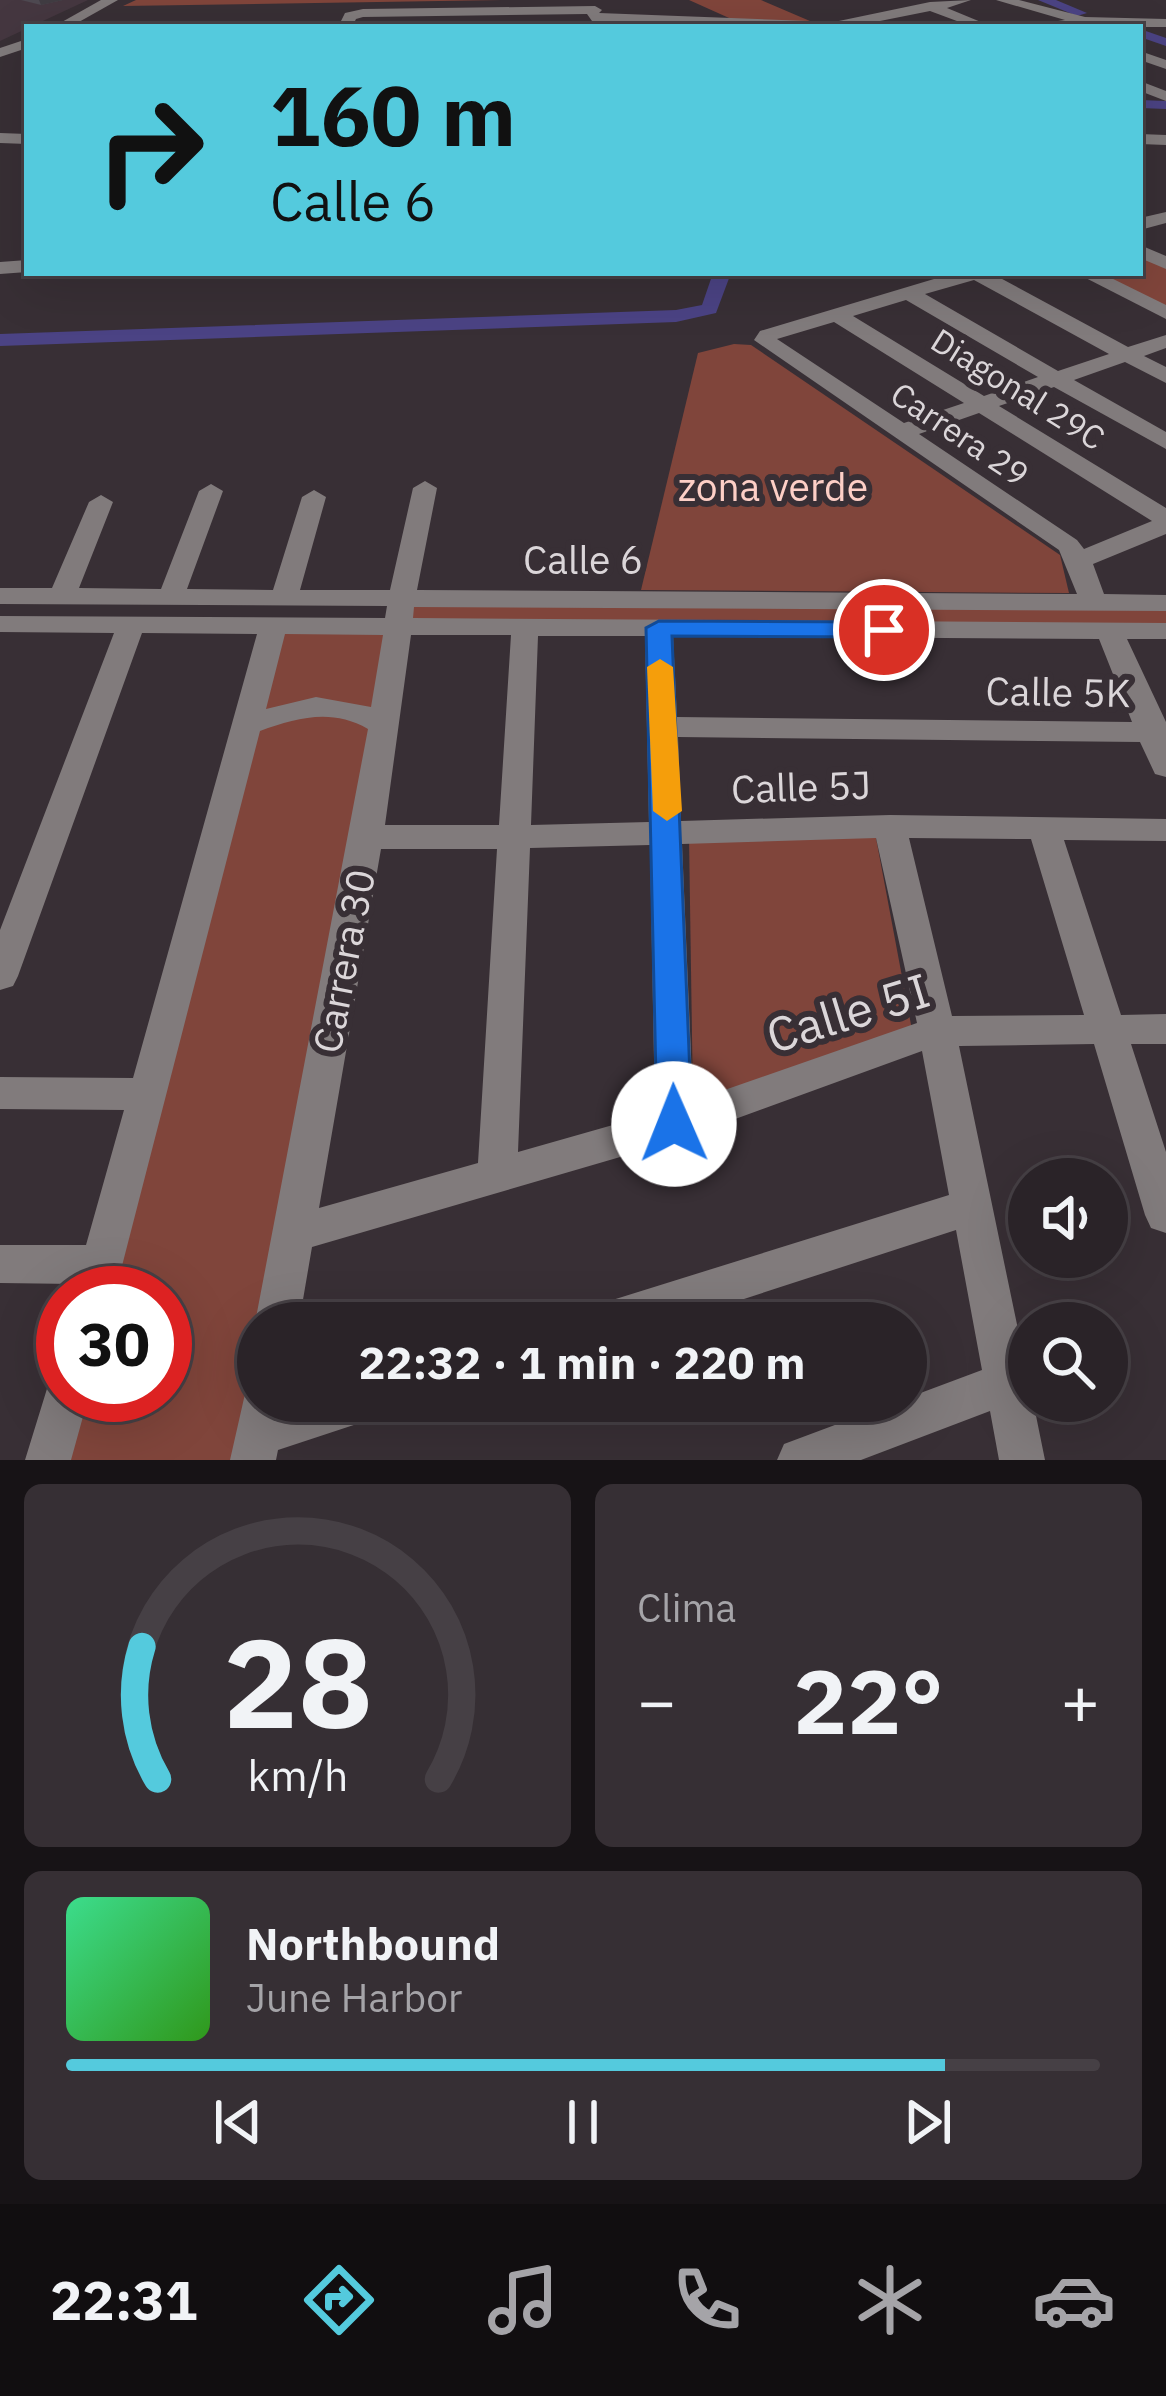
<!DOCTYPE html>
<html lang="es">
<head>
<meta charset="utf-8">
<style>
  body { margin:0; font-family:"IBM Plex Sans",sans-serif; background:#362f34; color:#f1f3f6; height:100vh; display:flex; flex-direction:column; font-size:45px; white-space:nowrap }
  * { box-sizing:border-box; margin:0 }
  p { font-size:39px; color:#a5a4a8 }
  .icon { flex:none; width:66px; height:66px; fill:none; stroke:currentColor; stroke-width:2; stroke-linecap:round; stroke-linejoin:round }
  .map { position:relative; height:1460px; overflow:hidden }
  .drawer { display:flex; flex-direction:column; gap:24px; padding:24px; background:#171316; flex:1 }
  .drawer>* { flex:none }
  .banner { position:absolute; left:24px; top:24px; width:1119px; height:252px; border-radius:0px; box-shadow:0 12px 48px #0002,0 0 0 3px #464045; background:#54cadd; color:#111; overflow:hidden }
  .tools { position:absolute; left:1008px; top:1158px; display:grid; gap:24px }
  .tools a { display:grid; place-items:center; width:120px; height:120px; border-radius:50%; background:#2a2328; box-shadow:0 12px 48px #0002,0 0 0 3px #464045; font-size:60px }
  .speed { position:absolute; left:36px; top:1266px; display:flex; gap:24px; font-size:60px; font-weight:700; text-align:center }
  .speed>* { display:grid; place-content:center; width:156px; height:156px; border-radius:50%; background:#2a2328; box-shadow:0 12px 48px #0002,0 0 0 3px #464045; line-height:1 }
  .speed .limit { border:18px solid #d22; background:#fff; color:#111 }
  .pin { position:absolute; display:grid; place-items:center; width:102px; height:102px; color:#fff; margin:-51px; border:6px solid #fff; border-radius:50%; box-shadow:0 3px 12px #0007 }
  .me { position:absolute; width:132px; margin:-66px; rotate:359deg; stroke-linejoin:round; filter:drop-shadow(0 0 9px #0008) }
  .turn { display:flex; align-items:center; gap:42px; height:252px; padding:0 48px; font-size:54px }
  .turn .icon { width:156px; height:156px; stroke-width:2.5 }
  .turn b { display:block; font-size:84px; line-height:102px }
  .big { font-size:90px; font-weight:800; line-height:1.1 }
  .drawer .widget { flex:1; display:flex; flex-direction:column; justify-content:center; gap:18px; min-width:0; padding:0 42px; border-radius:18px; background:#362f34 }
  .drawer .dial { align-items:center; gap:0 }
  .dial svg { height:312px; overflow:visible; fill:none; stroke:#464045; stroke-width:7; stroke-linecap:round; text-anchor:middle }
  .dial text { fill:#f1f3f6; stroke:none }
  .song { display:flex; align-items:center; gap:36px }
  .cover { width:144px; height:144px; border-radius:18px; background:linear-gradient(135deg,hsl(150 70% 55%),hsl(110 70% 35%)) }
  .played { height:12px; border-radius:6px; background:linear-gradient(90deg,#54cadd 85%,#464045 85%) }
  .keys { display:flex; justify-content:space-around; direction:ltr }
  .heat { display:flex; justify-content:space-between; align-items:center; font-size:66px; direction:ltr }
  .drawer .tiles { flex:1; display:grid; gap:24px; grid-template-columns:1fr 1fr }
  .widget:last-child { grid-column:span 2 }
  .trip { position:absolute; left:237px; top:1302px; width:690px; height:120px; border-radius:60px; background:#2a2328; box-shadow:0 12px 48px #0002,0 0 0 3px #464045; font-weight:800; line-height:120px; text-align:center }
  .tabs { display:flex; height:192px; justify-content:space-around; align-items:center; background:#110e10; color:#a5a4a8 }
  .tabs .icon { width:84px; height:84px }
  .tabs .active { color:#54cadd }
  .tabs b { font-size:54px; color:#f1f3f6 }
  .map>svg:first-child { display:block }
  .built { fill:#453740 }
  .green { fill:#80453b }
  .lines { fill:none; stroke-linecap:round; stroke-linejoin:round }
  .canal { fill:#4b4384; fill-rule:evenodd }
  .minor { fill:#817b7c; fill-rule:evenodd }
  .wall { fill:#4e4951 }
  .shaded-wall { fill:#403c42 }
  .route { fill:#1a73e8; stroke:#114b97; stroke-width:3 }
  .slow { fill:#f59e0b }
  .labels { text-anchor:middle; stroke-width:12; stroke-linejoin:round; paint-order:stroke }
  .far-street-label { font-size:33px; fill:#dbd6d9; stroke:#382f35 }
  .park-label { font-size:39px; fill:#fdcfc6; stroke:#382f35 }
  .street-label { font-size:39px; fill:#dbd6d9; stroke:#382f35 }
  .near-street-label { font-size:48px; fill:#dbd6d9; stroke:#382f35 }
</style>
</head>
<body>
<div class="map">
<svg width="1166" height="1460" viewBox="0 0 1166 1460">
  <rect width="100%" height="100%" fill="#382f35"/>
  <!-- built -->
  <polygon class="built" points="0,0 88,0 0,41"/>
  <!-- green -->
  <g class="green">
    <polygon points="136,0 502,0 123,6"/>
    <polygon points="689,0 761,0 824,27 729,27 738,22"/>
    <polygon points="1140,251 1166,263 1166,312 1087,273 1140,273"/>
    <polygon points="734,344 751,345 1060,555 1069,593 641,590 698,353"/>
    <polygon points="402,598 1166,604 1166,632 396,632"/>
    <path d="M277,630L391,635L379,717C337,691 297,708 251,720Z"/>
    <polygon points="319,708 376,728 235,1460 67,1460 85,1395 165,1395 165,1293 112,1293 251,729"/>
    <polygon points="689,837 876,838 912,1030 693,1101"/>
  </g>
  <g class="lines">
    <!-- canal -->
    <g class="canal">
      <polygon points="1038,0 1056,0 1087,13 1077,16"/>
      <polygon points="1140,29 1166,38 1166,46 1140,37"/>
      <polygon points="1140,100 1166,101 1166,109 1140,108"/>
      <polygon points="713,273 731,273 716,313 676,322 0,346 0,334 676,310 702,305"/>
    </g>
    <!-- minor -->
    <g class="minor">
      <polygon points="101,0 118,0 70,27 53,27"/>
      <polygon points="971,0 947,8 993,27 973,27 930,11 850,27 592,21 587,14 363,17 356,19 352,27 338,27 345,13 363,9 595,6 602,10 599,13 834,22 930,2"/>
      <polygon points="996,0 1019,0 1085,17 1166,19 1166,27 1050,27 1051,22 1065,20"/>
      <polygon points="27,39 27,48 0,57 0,48"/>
      <polygon points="1140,51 1166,60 1166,69 1140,60"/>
      <polygon points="1140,81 1166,91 1166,101 1140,91"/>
      <polygon points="0,133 27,134 27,144 0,143"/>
      <polygon points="1140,134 1166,135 1166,145 1140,144"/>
      <polygon points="1166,212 1166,223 1140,230 1140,218"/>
      <polygon points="1140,245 1166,256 1166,269 1140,258"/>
      <polygon points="27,260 27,272 0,274 0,262"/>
      <path d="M954,273H991L1128,347L1166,335V348L1144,356L1166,367V383L1125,362L1074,380L1166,432V449L1054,387L999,406L1166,508V534L1093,564L1104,594L1166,595V611L414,607L413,618L1166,623V639H1127L1166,722V777L1155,774L1140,742L678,737L681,821L890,815L1166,819V841L1064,840L1121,1015L1166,1014V1044H1131L1166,1152V1233L1151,1228L1145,1215L1094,1044L959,1046L1029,1382V1401H1033L1045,1460H999L990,1411L861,1460H777L784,1444L982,1370L956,1230L670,1323H584L591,1308L606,1302L949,1195L922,1051L675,1141L312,1247L299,1323H258V1329L255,1323L368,729C331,708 297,718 260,731L115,1293H73L75,1284L0,1283V1245H86L124,1110L0,1109V1077L133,1078L257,634L142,633L18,976L13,986L0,990V930L114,633L0,632V616L385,618L387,606L0,604V588H52L89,502L101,495L113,502L79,588L161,589L199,491L211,484L223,491L187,589L273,590L302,497L314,490L326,497L300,590H390L413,488L425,481L437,488L417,590L1077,594L1059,550L754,340L760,331ZM974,280L1109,354L1058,371L925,294ZM906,300L1038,377L984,396L853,316ZM834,322L964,403L904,423L777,339ZM979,413L1152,521L1084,549L1077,540L919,434ZM285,634L383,635L371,707L316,697L266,709ZM411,635H511L499,825H385ZM538,636H645L649,822L531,825ZM673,636L1099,639L1132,722L677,717ZM876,838L917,1023L693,1101L682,844ZM909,838L1031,839L1084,1015L952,1016ZM650,845L655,1113L518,1152L530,848ZM381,849H497L478,1163L319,1208Z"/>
      <polygon points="1076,273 1101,273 1166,305 1166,319"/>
      <polygon points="63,1374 63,1395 89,1395 71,1460 25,1460 50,1379"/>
      <polygon points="258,1381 258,1401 385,1401 378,1417 278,1450 276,1460 230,1460 247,1385"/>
    </g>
  </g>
  <!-- wall -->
  <polygon class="wall" points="21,0 63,0 41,5"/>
  <!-- shaded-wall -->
  <polygon class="shaded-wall" points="39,0 63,0 41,5"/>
  <!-- route -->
  <polygon class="route" points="659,621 884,622 897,630 884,637 672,636 692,1124 687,1135 674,1140 662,1135 657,1124 646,628"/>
  <!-- slow -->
  <polygon class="slow" points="660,659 673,667 682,811 667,821 653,811 647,667"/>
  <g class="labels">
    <!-- far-street labels -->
    <g class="far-street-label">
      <text transform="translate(1018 389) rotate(32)" y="12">Diagonal 29C</text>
      <text transform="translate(960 434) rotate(34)" y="12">Carrera 29</text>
    </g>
    <!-- park labels -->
    <g class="park-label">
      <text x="773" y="501">zona verde</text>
    </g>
    <!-- street labels -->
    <g class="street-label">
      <text x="583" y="574">Calle 6</text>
      <text transform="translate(1058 692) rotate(1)" y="14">Calle 5K</text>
      <text transform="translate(801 787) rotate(-2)" y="14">Calle 5J</text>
      <text transform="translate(344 961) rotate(-79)" y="14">Carrera 30</text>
    </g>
    <!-- near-street labels -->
    <g class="near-street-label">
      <text transform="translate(848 1013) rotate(-17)" y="17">Calle 5I</text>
    </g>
  </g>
</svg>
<div class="tools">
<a><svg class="icon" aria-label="sound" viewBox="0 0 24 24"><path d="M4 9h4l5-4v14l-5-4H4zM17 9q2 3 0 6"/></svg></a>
<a><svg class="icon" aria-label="search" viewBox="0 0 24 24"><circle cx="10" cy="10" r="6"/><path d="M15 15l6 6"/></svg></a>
</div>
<div class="speed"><div class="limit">30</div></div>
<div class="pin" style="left:884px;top:630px;background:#d93025"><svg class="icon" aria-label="arrive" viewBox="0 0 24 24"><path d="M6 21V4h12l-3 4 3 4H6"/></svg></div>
<svg class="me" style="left:674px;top:1124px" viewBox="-20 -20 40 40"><circle r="19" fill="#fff"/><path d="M0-13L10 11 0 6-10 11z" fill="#1a73e8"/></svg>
<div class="trip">22:32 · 1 min · 220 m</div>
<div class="banner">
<div class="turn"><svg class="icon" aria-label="right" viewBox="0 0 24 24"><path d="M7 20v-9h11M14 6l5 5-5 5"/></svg><div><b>160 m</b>Calle 6</div></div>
</div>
</div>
<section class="drawer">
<div class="tiles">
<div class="widget dial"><svg viewBox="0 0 100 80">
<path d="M14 69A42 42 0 1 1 86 69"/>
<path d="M14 69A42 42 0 0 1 10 35" stroke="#54cadd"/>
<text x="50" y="56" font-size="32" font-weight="700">28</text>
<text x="50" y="72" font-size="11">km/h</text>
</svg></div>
<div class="widget"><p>Clima</p>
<div class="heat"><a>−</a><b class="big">22°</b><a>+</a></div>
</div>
<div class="widget">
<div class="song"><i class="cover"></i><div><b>Northbound</b><p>June Harbor</p></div></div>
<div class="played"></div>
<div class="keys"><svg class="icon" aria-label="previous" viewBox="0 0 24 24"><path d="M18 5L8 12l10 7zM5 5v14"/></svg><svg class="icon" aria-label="pause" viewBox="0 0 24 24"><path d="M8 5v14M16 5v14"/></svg><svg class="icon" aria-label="next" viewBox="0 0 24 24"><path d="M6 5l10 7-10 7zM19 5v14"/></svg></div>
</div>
</div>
</section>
<nav class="tabs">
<b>22:31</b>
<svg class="icon active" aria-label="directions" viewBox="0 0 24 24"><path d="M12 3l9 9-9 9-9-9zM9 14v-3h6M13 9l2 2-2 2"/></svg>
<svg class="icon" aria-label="music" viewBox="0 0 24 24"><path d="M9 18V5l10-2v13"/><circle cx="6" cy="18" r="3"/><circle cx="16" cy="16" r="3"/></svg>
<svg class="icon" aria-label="phone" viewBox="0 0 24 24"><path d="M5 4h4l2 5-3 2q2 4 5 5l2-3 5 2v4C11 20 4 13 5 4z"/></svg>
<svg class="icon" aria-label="climate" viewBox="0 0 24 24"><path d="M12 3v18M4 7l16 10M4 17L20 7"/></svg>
<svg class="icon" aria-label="car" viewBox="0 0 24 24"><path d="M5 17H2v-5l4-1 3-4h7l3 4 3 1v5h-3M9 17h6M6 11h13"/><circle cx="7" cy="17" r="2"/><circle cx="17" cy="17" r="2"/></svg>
</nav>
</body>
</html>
